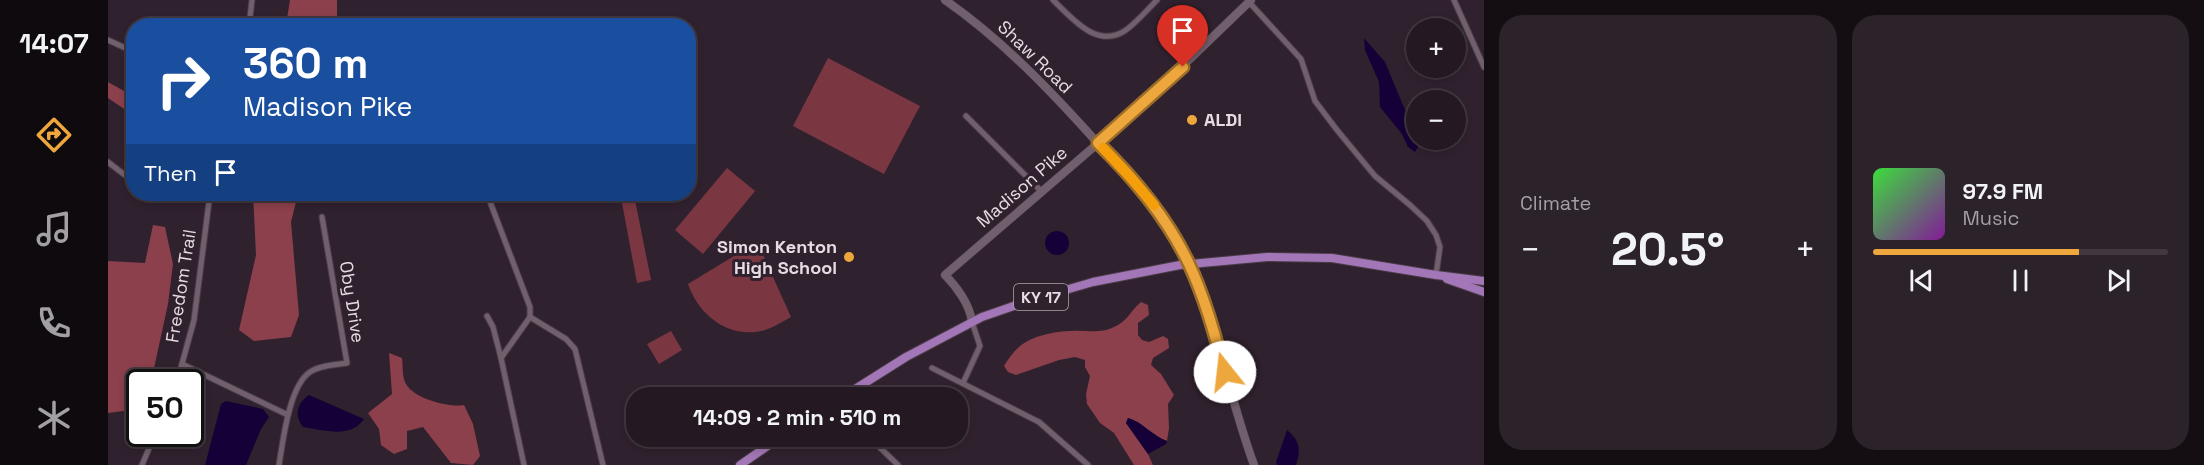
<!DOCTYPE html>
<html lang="en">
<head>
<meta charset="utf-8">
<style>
  body { margin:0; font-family:"Space Grotesk",sans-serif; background:#2c222a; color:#f1f3f6; height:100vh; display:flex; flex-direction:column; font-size:22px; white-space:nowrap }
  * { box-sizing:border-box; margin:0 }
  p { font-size:20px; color:#a3a0a5 }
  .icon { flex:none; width:33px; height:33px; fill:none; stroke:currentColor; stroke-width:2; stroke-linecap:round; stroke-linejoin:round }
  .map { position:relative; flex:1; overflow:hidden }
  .panel { display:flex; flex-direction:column; gap:15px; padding:15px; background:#140e13; width:720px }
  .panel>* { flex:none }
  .hud { position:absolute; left:18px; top:18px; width:570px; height:183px; border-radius:24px; box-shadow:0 3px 9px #0003,0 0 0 2px #413840; background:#1a4fa0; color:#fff; overflow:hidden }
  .controls { position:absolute; left:1298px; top:18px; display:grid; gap:12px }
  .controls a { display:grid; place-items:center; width:60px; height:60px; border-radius:50%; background:#241922; box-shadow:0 3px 9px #0003,0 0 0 2px #413840; font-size:30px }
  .speed { position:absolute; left:18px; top:369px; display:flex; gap:12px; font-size:30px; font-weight:700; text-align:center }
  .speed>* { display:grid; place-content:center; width:78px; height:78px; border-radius:50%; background:#241922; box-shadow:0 3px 9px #0003,0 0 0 2px #413840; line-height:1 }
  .speed .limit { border:3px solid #111; border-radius:9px; background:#fff; color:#111 }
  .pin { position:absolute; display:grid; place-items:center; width:51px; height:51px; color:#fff; margin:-62px -26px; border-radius:50% 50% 50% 0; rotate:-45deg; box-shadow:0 0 6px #0007 }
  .pin .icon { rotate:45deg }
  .me { position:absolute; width:66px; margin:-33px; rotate:344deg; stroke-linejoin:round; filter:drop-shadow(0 0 4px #0008) }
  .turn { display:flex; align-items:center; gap:21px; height:126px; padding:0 18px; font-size:27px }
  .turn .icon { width:78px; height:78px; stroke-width:2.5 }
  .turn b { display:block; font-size:42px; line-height:51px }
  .then { display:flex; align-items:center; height:57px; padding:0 18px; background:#0003; gap:12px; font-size:22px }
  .big { font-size:45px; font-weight:700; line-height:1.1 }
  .panel .card { flex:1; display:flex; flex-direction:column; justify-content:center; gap:9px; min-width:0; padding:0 21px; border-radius:24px; background:#2c222a }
  .song { display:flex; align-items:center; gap:18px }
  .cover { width:72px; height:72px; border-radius:9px; background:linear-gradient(135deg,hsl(120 70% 55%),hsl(290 70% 35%)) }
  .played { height:6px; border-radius:3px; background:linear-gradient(90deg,#eea73d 70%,#413840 70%) }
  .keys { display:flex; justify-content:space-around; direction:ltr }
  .heat { display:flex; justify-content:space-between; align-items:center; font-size:33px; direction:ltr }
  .panel .tiles { flex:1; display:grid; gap:15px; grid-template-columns:repeat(2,1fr) }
  .trip { position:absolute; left:518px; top:387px; width:342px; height:60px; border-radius:24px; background:#241922; box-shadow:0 3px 9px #0003,0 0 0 2px #413840; font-weight:700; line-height:60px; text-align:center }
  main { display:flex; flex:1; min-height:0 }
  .tab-bar { display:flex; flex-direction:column; width:108px; justify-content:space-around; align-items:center; background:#0e0a0e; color:#a3a0a5 }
  .tab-bar .icon { width:42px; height:42px }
  .tab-bar .on { color:#eea73d }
  .tab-bar b { font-size:27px; color:#f1f3f6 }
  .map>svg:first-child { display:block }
  .green { fill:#7b3741 }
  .forest { fill:#8b404b }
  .water { fill:#150038 }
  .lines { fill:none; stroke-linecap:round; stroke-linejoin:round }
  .street-casing { stroke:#4a3c48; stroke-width:7 }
  .secondary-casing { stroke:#4a3c48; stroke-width:9 }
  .primary-casing { stroke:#4a3c48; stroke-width:10 }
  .street { stroke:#715f6d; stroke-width:5 }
  .secondary { stroke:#715f6d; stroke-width:8 }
  .primary { stroke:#a377b7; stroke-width:8 }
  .route-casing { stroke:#9b6d28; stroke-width:15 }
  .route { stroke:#eea73d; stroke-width:10 }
  .slow { stroke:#f59e0b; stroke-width:10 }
  .poi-dot { fill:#eea73d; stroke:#30212e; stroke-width:2 }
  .labels { text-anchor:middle; stroke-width:6; stroke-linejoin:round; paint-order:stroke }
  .shield { fill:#30212e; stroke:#b0a4ae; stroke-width:1.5 }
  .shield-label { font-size:16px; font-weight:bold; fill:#e7dce5 }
  .street-label { font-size:18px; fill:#e7dce5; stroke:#30212e }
  .poi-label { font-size:18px; font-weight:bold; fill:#e7dce5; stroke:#30212e; text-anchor:start }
</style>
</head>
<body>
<main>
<nav class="tab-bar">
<b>14:07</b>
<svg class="icon on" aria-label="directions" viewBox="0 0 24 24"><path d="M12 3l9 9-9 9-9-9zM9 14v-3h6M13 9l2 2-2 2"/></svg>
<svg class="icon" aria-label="music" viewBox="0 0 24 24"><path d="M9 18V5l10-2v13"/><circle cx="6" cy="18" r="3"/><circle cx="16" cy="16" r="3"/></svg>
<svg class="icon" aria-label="phone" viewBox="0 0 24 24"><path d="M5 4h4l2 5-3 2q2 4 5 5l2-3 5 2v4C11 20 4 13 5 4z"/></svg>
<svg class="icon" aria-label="climate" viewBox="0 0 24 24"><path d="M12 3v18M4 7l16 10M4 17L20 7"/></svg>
</nav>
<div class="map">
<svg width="1376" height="465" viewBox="0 0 1376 465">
  <rect width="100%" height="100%" fill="#30212e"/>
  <!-- green -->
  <g class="green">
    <polygon points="720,58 812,106 776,174 685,126"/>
    <polygon points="619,168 647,191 595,254 567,230"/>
    <polygon points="527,200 543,280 529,283 514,203"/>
    <path d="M644,245L652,248L683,317C674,322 666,327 657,330C622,340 591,316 580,284Z"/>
    <polygon points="563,331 574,350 551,364 539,344"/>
  </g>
  <!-- forest -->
  <g class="forest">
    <polygon points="182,0 229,0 229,25 178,25"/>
    <polygon points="0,82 25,96 25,115 0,98"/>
    <polygon points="145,194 190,194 183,222 191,315 183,337 146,341 131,330 148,255"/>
    <polygon points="45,225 57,227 65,264 60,304 43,382 32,382 31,414 15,411 0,413 0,261 37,263"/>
    <path d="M1033,302L1040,305L1041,315L1030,323V335L1034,340L1041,342L1055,336L1060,339L1061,348L1045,358L1043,365L1053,374L1066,395L1060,404L1061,428L1059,441C1044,436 1035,422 1020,418L1018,423L1040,454L1045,465H1026L1006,433L992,423L979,404L978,394L982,376L977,367V360L967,357L951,360L908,375L900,372L896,366C900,360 905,352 911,347C923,336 947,331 964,331C979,330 991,334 1006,327C1019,322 1023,310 1033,302Z"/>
    <path d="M281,353L294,358C295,365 294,375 297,382C303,398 341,408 356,405L365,424L372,456L365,465L343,463L315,427L299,431V449L286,454L273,445L271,429L260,413L284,394Z"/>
  </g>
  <!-- water -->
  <g class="water">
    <polygon points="1256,38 1277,62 1310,141 1310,147 1307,152 1300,147 1294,134 1272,107 1271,82 1257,50"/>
    <circle cx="949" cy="243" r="12"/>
    <path d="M201,395L256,419C243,439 215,430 195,427C186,415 189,403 201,395Z"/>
    <polygon points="118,401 155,409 161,417 153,429 138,465 97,465 113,404"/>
    <path d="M1020,418C1035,422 1044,436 1059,441L1058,444L1040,454L1018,423Z"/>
    <path d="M1179,430C1192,441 1193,449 1188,465H1169L1168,462Z"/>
  </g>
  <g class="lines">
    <!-- street casing -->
    <g class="street-casing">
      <g id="street">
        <path d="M945,0C964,18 989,50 1018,30C1029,22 1039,10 1049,0"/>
        <polyline points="1346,0 1376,67"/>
        <polyline points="1140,1 1193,59 1207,101 1229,130 1267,176 1302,205 1319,221 1328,235 1332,247 1328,275"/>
        <polyline points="141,26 144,0"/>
        <polyline points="0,40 26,52"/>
        <polyline points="858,116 933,191"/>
        <polyline points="0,162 26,182"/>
        <polyline points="78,194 102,196"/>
        <polyline points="381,199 422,307 422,317 393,358 416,465"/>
        <polyline points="379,316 385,327 393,358"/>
        <polyline points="422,317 458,339 467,349 495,465"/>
        <polyline points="74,364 180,415"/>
        <polyline points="824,368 931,422 980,465"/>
        <polyline points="69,382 86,320 102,194"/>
        <polyline points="855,383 872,346 864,322"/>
        <polyline points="760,436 790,465"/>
        <polyline points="34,465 47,434"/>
        <path d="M171,465C175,441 181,386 202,372C212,365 228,365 239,363L214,217"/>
      </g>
    </g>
    <!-- secondary casing -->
    <g class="secondary-casing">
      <g id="secondary">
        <path d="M837,0C893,39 941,89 986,139C1023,179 1060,216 1082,266C1110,330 1122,400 1146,465"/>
        <path d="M864,322C862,305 849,287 837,275L1031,108L1143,0"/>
      </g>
    </g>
    <!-- primary casing -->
    <g class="primary-casing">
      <g id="primary">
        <polyline points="1339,279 1376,292"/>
        <polyline points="733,398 798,357 874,317 923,300 985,282 1072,265 1159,257 1224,258 1328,275 1376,281"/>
        <polyline points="632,465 674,436"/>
      </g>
    </g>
    <!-- street -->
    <use href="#street" class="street"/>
    <!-- secondary -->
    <use href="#secondary" class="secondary"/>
    <!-- primary -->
    <use href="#primary" class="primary"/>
  </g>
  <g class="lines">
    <!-- route casing -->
    <g class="route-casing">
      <path id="route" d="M1075,67L990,143C1026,178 1059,217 1081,264C1097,298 1107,336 1117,372"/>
    </g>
    <!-- route -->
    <use href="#route" class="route"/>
    <!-- slow -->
    <polyline class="slow" points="995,148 1023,178 1046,205"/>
  </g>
  <!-- markers -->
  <g class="poi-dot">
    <circle cx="1084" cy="120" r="6"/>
    <circle cx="741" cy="257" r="6"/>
  </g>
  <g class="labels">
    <!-- shield labels -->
    <rect class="shield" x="906" y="284" width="54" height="26" rx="4.5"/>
    <g class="shield-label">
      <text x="933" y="303">KY 17</text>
    </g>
    <!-- street labels -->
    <g class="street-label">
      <text transform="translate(927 57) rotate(44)" y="6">Shaw Road</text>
      <text transform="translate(914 187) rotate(-41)" y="6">Madison Pike</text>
      <text transform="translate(73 286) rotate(-81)" y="6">Freedom Trail</text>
      <text transform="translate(244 302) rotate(81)" y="6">Oby Drive</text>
    </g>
    <!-- poi labels -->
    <g class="poi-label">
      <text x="1096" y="126">ALDI</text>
      <text x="729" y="253" text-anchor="end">Simon Kenton<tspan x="729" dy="21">High School</tspan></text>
    </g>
  </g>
</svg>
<div class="controls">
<a>+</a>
<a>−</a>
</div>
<div class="speed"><div class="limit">50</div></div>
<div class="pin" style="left:1075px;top:67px;background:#d93025"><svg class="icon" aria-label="arrive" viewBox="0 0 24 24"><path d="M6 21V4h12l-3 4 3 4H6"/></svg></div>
<svg class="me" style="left:1117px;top:372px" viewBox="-20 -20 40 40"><circle r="19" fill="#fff"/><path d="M0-13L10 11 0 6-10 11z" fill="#eea73d"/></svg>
<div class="trip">14:09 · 2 min · 510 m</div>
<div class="hud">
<div class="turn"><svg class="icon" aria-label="right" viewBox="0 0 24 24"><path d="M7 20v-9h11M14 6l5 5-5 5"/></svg><div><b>360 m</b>Madison Pike</div></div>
<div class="then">Then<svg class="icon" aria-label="arrive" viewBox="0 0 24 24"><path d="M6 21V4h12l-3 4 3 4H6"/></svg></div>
</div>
</div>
<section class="panel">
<div class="tiles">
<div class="card"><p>Climate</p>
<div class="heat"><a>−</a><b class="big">20.5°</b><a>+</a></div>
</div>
<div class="card">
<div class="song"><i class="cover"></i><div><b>97.9 FM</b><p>Music</p></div></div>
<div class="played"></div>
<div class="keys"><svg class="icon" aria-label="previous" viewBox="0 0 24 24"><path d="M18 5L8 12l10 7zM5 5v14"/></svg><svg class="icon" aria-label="pause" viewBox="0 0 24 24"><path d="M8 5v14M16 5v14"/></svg><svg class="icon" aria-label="next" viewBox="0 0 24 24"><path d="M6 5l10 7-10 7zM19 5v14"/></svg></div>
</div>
</div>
</section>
</main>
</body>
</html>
